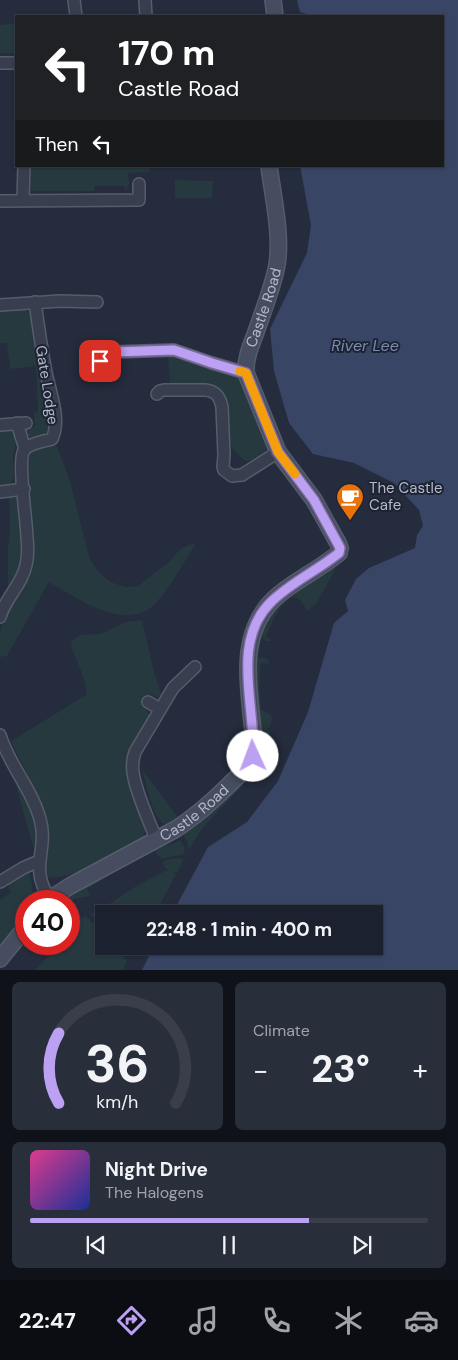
<!DOCTYPE html>
<html lang="en">
<head>
<meta charset="utf-8">
<style>
  body { margin:0; font-family:"DM Sans",sans-serif; background:#282e3a; color:#f1f3f6; height:100vh; display:flex; flex-direction:column; font-size:19px; white-space:nowrap }
  * { box-sizing:border-box; margin:0 }
  p { font-size:16px; color:#a0a3aa }
  .icon { flex:none; width:28px; height:28px; fill:none; stroke:currentColor; stroke-width:2; stroke-linecap:round; stroke-linejoin:round }
  .map { position:relative; height:970px; overflow:hidden }
  .drawer { display:flex; flex-direction:column; gap:12px; padding:12px; background:#0f1219; flex:1 }
  .drawer>* { flex:none }
  .top-card { position:absolute; left:15px; top:15px; width:429px; height:152px; border-radius:0px; box-shadow:0 1px 4px #0004,0 0 0 1px #393e4a; background:#202124; color:#fff; overflow:hidden }
  .speed { position:absolute; left:15px; top:890px; display:flex; gap:10px; font-size:25px; font-weight:700; text-align:center }
  .speed>* { display:grid; place-content:center; width:65px; height:65px; border-radius:50%; background:#1b212e; box-shadow:0 1px 4px #0004,0 0 0 1px #393e4a; line-height:1 }
  .speed .limit { border:8px solid #d22; background:#fff; color:#111 }
  .pin { position:absolute; display:grid; place-items:center; width:42px; height:42px; color:#fff; margin:-21px; border-radius:10px; box-shadow:0 2px 8px #0006 }
  .me { position:absolute; width:55px; margin:-28px; rotate:358deg; stroke-linejoin:round; filter:drop-shadow(0 0 4px #0008) }
  .turn { display:flex; align-items:center; gap:18px; height:105px; padding:0 20px; font-size:22px }
  .turn .icon { width:65px; height:65px; stroke-width:2.5 }
  .turn b { display:block; font-size:35px; line-height:42px }
  .then { display:flex; align-items:center; height:48px; padding:0 20px; background:#0003; gap:10px; font-size:19px }
  .big { font-size:38px; font-weight:700; line-height:1.1 }
  .drawer .card { flex:1; display:flex; flex-direction:column; justify-content:center; gap:8px; min-width:0; padding:0 18px; border-radius:8px; background:#282e3a }
  .drawer .dial { align-items:center; gap:0 }
  .dial svg { height:130px; overflow:visible; fill:none; stroke:#393e4a; stroke-width:7; stroke-linecap:round; text-anchor:middle }
  .dial text { fill:#f1f3f6; stroke:none }
  .song { display:flex; align-items:center; gap:15px }
  .cover { width:60px; height:60px; border-radius:8px; background:linear-gradient(135deg,hsl(330 70% 55%),hsl(230 70% 35%)) }
  .played { height:5px; border-radius:2px; background:linear-gradient(90deg,#bca0f2 70%,#393e4a 70%) }
  .keys { display:flex; justify-content:space-around; direction:ltr }
  .heat { display:flex; justify-content:space-between; align-items:center; font-size:28px; direction:ltr }
  .drawer .tiles { flex:1; display:grid; gap:12px; grid-template-columns:1fr 1fr }
  .card:last-child { grid-column:span 2 }
  .trip { position:absolute; left:95px; top:905px; width:288px; height:50px; border-radius:0px; background:#1b212e; box-shadow:0 1px 4px #0004,0 0 0 1px #393e4a; font-weight:700; line-height:50px; text-align:center }
  .menu { display:flex; height:80px; justify-content:space-around; align-items:center; background:#0b0d12; color:#a0a3aa }
  .menu .icon { width:35px; height:35px }
  .menu .selected { color:#bca0f2 }
  .menu b { font-size:22px; color:#f1f3f6 }
  .map>svg:first-child { display:block }
  .green { fill:#26393e }
  .water { fill:#384564 }
  .lines { fill:none; stroke-linecap:round; stroke-linejoin:round }
  .street-casing { stroke:#565c6c; stroke-width:14 }
  .secondary-casing { stroke:#565c6c; stroke-width:18 }
  .street { stroke:#383e4e; stroke-width:11 }
  .secondary { stroke:#464d60; stroke-width:15 }
  .route-casing { stroke:#7a689d; stroke-width:12 }
  .route { stroke:#bca0f2; stroke-width:9 }
  .slow { stroke:#f59e0b; stroke-width:9 }
  .labels { text-anchor:middle; stroke-width:4; stroke-linejoin:round; paint-order:stroke }
  .street-label { font-size:15px; fill:#b4b9c9; stroke:#1d2333 }
  .poi-label { font-size:15px; fill:#b4b9c9; stroke:#1d2333; text-anchor:start }
  .water-label { font-size:16px; font-style:italic; fill:#7c8cb0; stroke:#1d2333 }
</style>
</head>
<body>
<div class="map">
<svg width="458" height="970" viewBox="0 0 458 970">
  <rect width="100%" height="100%" fill="#242c3d"/>
  <!-- green -->
  <g class="green">
    <polygon points="16,23 16,53 0,53 0,25"/>
    <path d="M31,166H150V172L128,173C129,179 131,187 125,191V186H95L94,191H31Z"/>
    <polygon points="175,180 213,181 212,198 175,198"/>
    <polygon points="21,309 29,312 30,314 37,366 10,369 7,343 0,343 0,311"/>
    <polygon points="168,354 236,376 239,379 266,448 265,452 252,460 247,461 245,461 234,451 231,447 229,438 226,403 209,386 201,384 170,385"/>
    <path d="M36,367H38C41,381 52,416 48,429C45,439 29,442 25,431L27,428L35,426L34,413L38,412Z"/>
    <polygon points="7,429 12,432 17,438 13,456 14,479 7,487 0,488 0,430"/>
    <path d="M51,445H55L57,447L70,481L90,560L98,571L104,577L113,583L125,587L138,586L170,561L181,548L196,543C186,559 164,599 149,609C133,619 112,615 96,608C80,601 64,591 49,582L7,656L0,657V634L2,624L32,526L27,467V455L31,452Z"/>
    <path d="M9,498H16C22,507 23,551 21,562C19,572 14,580 8,588V548L10,526Z"/>
    <path d="M334,566L335,570L316,604L307,611C290,574 273,621 266,637L272,640C267,644 262,639 262,634L260,632L261,627L284,595Z"/>
    <path d="M142,620L154,672L162,696L157,697L151,694L143,706L148,712L150,718L131,752L146,826C145,832 144,837 139,841L77,873L55,878L46,877L44,874L48,838L47,821L42,805L11,741L86,695C88,682 75,658 71,646L72,641L80,635L100,634L126,622Z"/>
    <path d="M262,657L268,660L269,664L261,663L259,686L261,710C274,715 274,718 268,730L271,732L254,769L250,777L201,830L189,850L187,841L181,832L251,771L254,662L259,658Z"/>
    <path d="M142,769L179,819C174,822 170,826 164,824C153,820 145,780 142,769Z"/>
    <path d="M15,782C24,798 43,828 33,847Z"/>
    <path d="M180,840C184,846 186,849 183,855L176,856L161,859L154,850L133,860L87,889L91,896L74,899L69,904V901H55L165,841L168,846Z"/>
    <polygon points="179,858 184,859 177,873 172,871 176,874 155,914 104,914 104,928 92,916 91,914 97,910 100,910 135,887 165,871 170,871 166,869 162,862 169,859"/>
    <path d="M27,872H29C32,882 34,891 31,901H26L25,915L0,948V900L11,892L8,888L10,881Z"/>
    <polygon points="86,916 104,935 104,946 114,946 127,961 123,970 35,970 60,944 69,944 69,935 74,929 73,928 77,923 76,921 81,918"/>
  </g>
  <!-- water -->
  <polygon class="water" points="297,0 458,0 458,970 142,970 154,946 374,946 374,914 172,914 208,847 247,822 278,781 308,712 334,623 348,611 345,600 356,579 369,568 415,548 417,535 423,526 419,510 394,483 354,463 313,454 289,423 274,371 270,329 307,253 311,225 300,166 442,166 442,16 313,16 300,12"/>
  <g class="lines">
    <!-- street casing -->
    <g class="street-casing">
      <g id="street">
        <polyline points="74,0 76,16"/>
        <polyline points="145,0 146,16"/>
        <polyline points="0,63 16,63"/>
        <polyline points="23,200 24,166"/>
        <polyline points="0,201 139,200 139,184"/>
        <polyline points="0,305 60,301 97,302"/>
        <polyline points="99,361 104,356 113,352 174,350 212,363 246,373"/>
        <path d="M157,394L160,391L164,390H205C216,391 220,397 222,407L224,455L223,467L224,470L232,476L242,475L278,452"/>
        <polyline points="17,423 25,449"/>
        <polyline points="0,425 26,423"/>
        <polyline points="0,492 24,489"/>
        <path d="M0,617C5,598 22,585 26,565C28,557 28,547 27,538C27,523 17,460 24,450C28,444 45,441 52,439C62,418 48,388 45,367C41,345 38,324 35,302"/>
        <polyline points="148,702 160,709"/>
        <path d="M0,735C9,765 32,789 40,819C49,850 28,867 50,899"/>
        <path d="M156,839C149,820 135,791 133,772C132,765 133,758 135,752L173,688L195,667"/>
        <polyline points="0,882 23,868 39,861"/>
      </g>
    </g>
    <!-- secondary casing -->
    <g class="secondary-casing">
      <g id="secondary">
        <polyline points="273,0 275,16"/>
        <path id="s1" d="M47,901L70,886L176,829C202,812 223,791 245,769C248,765 252,762 253,757C256,746 253,733 252,722C248,684 241,641 266,608C281,587 318,571 339,553L340,548L338,543L314,500L278,452L246,373C245,359 251,345 256,332C263,312 271,291 276,270C283,240 273,197 269,166"/>
        <polyline points="0,959 26,927"/>
      </g>
    </g>
    <!-- street -->
    <use href="#street" class="street"/>
    <!-- secondary -->
    <use href="#secondary" class="secondary"/>
  </g>
  <g class="lines">
    <!-- route casing -->
    <g class="route-casing">
      <path id="route" d="M100,361L104,356L113,352L174,350L212,363L246,373L278,452L314,500L338,544L340,548L339,553C318,570 290,583 271,602C230,642 256,707 253,756"/>
    </g>
    <!-- route -->
    <use href="#route" class="route"/>
    <!-- slow -->
    <polyline class="slow" points="240,371 246,373 278,452 295,474"/>
  </g>
  <!-- icons -->
  <defs>
    <g id="cafe-pin" transform="scale(1.4375)"><path d="M0 17L-7.5 6A9.5 9.5 0 1 1 7.5 6Z" fill="#e8710a" stroke="#1d2333"/><path d="M-5.5-4.5H6V0H3Q3 3.5 0 3.5H-2.5Q-5.5 3.5-5.5 0ZM3-3.2v2h1.7v-2ZM-6 4.5H4V6H-6Z" fill="#fff"/></g>
  </defs>
  <g fill-rule="evenodd">
    <use href="#cafe-pin" x="350" y="497"/>
  </g>
  <g class="labels">
    <!-- street labels -->
    <g class="street-label">
      <text dy="5" stroke="none"><textPath href="#s1" startOffset="772">Castle Road</textPath></text>
      <text transform="translate(47 385) rotate(81)" y="5">Gate Lodge</text>
      <text dy="5" stroke="none"><textPath href="#s1" startOffset="172">Castle Road</textPath></text>
    </g>
    <!-- poi labels -->
    <g class="poi-label">
      <text x="369" y="493">The Castle<tspan x="369" dy="17">Cafe</tspan></text>
    </g>
    <!-- water labels -->
    <g class="water-label">
      <text x="365" y="351">River Lee</text>
    </g>
  </g>
</svg>
<div class="speed"><div class="limit">40</div></div>
<div class="pin" style="left:100px;top:361px;background:#d93025"><svg class="icon" aria-label="arrive" viewBox="0 0 24 24"><path d="M6 21V4h12l-3 4 3 4H6"/></svg></div>
<svg class="me" style="left:253px;top:756px" viewBox="-20 -20 40 40"><circle r="19" fill="#fff"/><path d="M0-13L10 11 0 6-10 11z" fill="#bca0f2"/></svg>
<div class="trip">22:48 · 1 min · 400 m</div>
<div class="top-card">
<div class="turn"><svg class="icon" aria-label="left" viewBox="0 0 24 24"><path d="M17 20v-9H6M10 6l-5 5 5 5"/></svg><div><b>170 m</b>Castle Road</div></div>
<div class="then">Then<svg class="icon" aria-label="left" viewBox="0 0 24 24"><path d="M17 20v-9H6M10 6l-5 5 5 5"/></svg></div>
</div>
</div>
<section class="drawer">
<div class="tiles">
<div class="card dial"><svg viewBox="0 0 100 80">
<path d="M14 69A42 42 0 1 1 86 69"/>
<path d="M14 69A42 42 0 0 1 14 26" stroke="#bca0f2"/>
<text x="50" y="56" font-size="32" font-weight="700">36</text>
<text x="50" y="72" font-size="11">km/h</text>
</svg></div>
<div class="card"><p>Climate</p>
<div class="heat"><a>−</a><b class="big">23°</b><a>+</a></div>
</div>
<div class="card">
<div class="song"><i class="cover"></i><div><b>Night Drive</b><p>The Halogens</p></div></div>
<div class="played"></div>
<div class="keys"><svg class="icon" aria-label="previous" viewBox="0 0 24 24"><path d="M18 5L8 12l10 7zM5 5v14"/></svg><svg class="icon" aria-label="pause" viewBox="0 0 24 24"><path d="M8 5v14M16 5v14"/></svg><svg class="icon" aria-label="next" viewBox="0 0 24 24"><path d="M6 5l10 7-10 7zM19 5v14"/></svg></div>
</div>
</div>
</section>
<nav class="menu">
<b>22:47</b>
<svg class="icon selected" aria-label="directions" viewBox="0 0 24 24"><path d="M12 3l9 9-9 9-9-9zM9 14v-3h6M13 9l2 2-2 2"/></svg>
<svg class="icon" aria-label="music" viewBox="0 0 24 24"><path d="M9 18V5l10-2v13"/><circle cx="6" cy="18" r="3"/><circle cx="16" cy="16" r="3"/></svg>
<svg class="icon" aria-label="phone" viewBox="0 0 24 24"><path d="M5 4h4l2 5-3 2q2 4 5 5l2-3 5 2v4C11 20 4 13 5 4z"/></svg>
<svg class="icon" aria-label="climate" viewBox="0 0 24 24"><path d="M12 3v18M4 7l16 10M4 17L20 7"/></svg>
<svg class="icon" aria-label="car" viewBox="0 0 24 24"><path d="M5 17H2v-5l4-1 3-4h7l3 4 3 1v5h-3M9 17h6M6 11h13"/><circle cx="7" cy="17" r="2"/><circle cx="17" cy="17" r="2"/></svg>
</nav>
</body>
</html>
